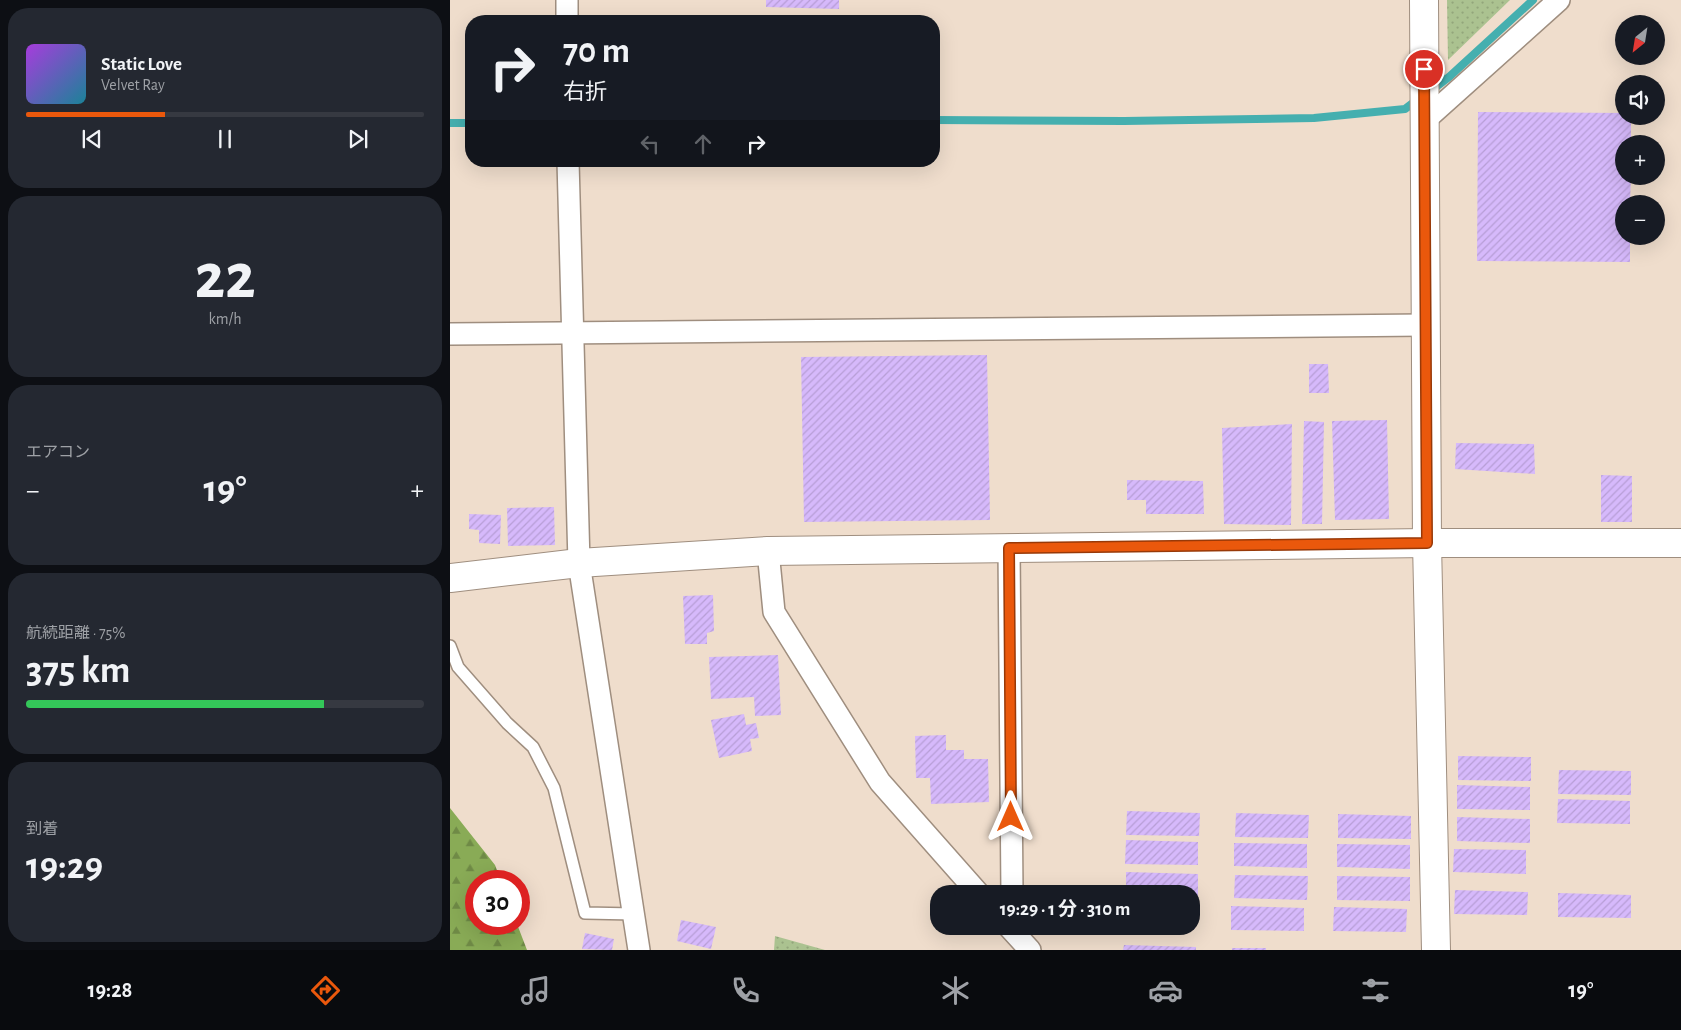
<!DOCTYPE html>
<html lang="ja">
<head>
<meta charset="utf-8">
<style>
  body { margin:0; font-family:"Alegreya Sans","Noto Sans JP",sans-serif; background:#242831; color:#f1f3f6; height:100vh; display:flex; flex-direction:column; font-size:19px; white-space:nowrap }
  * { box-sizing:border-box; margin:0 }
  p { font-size:16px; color:#9ea1a6 }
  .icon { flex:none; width:28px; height:28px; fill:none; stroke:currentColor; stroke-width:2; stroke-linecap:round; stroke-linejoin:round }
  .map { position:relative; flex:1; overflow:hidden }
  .panel { display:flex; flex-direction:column; gap:8px; padding:8px; background:#0d0f14; width:450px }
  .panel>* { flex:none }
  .hud { position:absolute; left:15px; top:15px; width:475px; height:152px; border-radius:20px; box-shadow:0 5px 20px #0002; background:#171b24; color:#f1f3f6; overflow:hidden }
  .needle { width:32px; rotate:210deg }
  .controls { position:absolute; left:1165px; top:15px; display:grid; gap:10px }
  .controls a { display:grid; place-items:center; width:50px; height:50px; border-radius:50%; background:#171b24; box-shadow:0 5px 20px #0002; font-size:25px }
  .speed { position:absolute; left:15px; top:870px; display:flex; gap:10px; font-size:25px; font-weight:700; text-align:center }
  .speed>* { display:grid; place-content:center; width:65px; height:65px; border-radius:50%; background:#171b24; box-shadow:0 5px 20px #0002; line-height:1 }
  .speed .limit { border:8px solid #d22; background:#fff; color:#111 }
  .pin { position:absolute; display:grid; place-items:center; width:42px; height:42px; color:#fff; margin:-21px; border:2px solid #fff; border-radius:50%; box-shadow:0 1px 5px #0007 }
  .me { position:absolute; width:55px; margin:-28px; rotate:0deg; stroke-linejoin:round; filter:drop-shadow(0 0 4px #0008) }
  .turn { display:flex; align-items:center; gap:18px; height:105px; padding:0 15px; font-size:22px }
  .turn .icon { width:65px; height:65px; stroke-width:2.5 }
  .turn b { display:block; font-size:35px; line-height:42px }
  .lanes { display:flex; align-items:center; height:48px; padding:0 15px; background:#0003; justify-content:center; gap:25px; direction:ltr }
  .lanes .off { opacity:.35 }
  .big { font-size:38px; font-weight:700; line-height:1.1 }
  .panel .tile { flex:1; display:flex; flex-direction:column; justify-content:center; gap:8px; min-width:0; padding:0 18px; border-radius:20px; background:#242831 }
  .panel .dial { align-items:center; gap:0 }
  .dial b { font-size:65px; line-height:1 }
  .song { display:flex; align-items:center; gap:15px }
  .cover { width:60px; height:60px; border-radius:8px; background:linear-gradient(135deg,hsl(280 70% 55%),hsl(190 70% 35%)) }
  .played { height:5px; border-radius:2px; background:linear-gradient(90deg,#ea580c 35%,#363941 35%) }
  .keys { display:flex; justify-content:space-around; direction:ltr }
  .heat { display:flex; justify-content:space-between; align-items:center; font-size:28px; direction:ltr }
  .charge { height:8px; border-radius:4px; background:linear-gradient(90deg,#34c759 75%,#363941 0) }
  .trip { position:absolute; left:480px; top:885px; width:270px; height:50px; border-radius:20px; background:#171b24; box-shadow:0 5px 20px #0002; font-weight:700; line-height:50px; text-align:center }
  .tab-bar { display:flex; height:80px; justify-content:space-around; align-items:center; background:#090b0e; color:#9ea1a6 }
  .tab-bar .icon { width:35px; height:35px }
  .tab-bar .selected { color:#ea580c }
  .tab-bar b { font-size:22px; color:#f1f3f6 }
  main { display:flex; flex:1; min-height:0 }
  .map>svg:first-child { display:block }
  .grass { fill:url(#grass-dots) }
  .forest { fill:url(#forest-firs) }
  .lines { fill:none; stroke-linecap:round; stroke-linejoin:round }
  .stream { stroke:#45afaf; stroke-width:8 }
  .building { fill:url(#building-hatch) }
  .lane-casing { stroke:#9f8e7f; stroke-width:14 }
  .street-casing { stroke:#9f8e7f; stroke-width:24 }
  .secondary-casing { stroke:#9f8e7f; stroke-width:30 }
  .lane { stroke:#fff; stroke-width:11 }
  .street { stroke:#fff; stroke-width:21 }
  .secondary { stroke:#fff; stroke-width:28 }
  .route-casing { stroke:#983908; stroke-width:12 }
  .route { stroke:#ea580c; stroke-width:9 }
</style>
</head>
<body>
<main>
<section class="panel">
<div class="tile">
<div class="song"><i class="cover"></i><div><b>Static Love</b><p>Velvet Ray</p></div></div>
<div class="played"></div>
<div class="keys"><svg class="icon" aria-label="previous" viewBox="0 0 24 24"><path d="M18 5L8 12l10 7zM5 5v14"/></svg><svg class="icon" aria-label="pause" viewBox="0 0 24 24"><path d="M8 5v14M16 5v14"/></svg><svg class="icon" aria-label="next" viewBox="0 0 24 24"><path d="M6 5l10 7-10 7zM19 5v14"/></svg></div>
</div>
<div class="tile dial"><b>22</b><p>km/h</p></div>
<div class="tile"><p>エアコン</p>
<div class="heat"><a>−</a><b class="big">19°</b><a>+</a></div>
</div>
<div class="tile"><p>航続距離 · 75%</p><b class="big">375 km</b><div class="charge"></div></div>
<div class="tile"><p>到着</p><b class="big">19:29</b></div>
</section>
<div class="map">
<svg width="1231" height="950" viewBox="0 0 1231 950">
  <defs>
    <pattern id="grass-dots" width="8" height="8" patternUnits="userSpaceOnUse" patternTransform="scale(1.25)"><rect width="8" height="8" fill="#abc290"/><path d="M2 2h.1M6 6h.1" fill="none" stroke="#93a67b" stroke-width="1.8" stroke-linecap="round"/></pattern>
    <pattern id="forest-firs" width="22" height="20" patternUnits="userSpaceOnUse" patternTransform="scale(1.25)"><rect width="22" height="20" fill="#89ab56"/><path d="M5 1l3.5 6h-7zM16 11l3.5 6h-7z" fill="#6f8a46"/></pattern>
    <pattern id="building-hatch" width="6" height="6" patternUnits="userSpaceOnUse" patternTransform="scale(1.25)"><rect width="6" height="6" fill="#d6b9fb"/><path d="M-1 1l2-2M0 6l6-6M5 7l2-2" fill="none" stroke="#b79ed6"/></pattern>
  </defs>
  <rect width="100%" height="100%" fill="#efddcc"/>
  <!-- grass -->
  <g class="grass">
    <polygon points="997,0 1060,0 998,60"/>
    <polygon points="325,936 375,950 324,950"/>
  </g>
  <!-- forest -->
  <polygon class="forest" points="0,808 45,865 51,881 26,881 26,924 67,924 77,950 0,950"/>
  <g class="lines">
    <!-- stream -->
    <g class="stream">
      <polyline points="982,90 999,77 1083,0"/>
      <polyline points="484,120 674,121 864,118 955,109 968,99"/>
      <polyline points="0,123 21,123"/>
    </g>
  </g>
  <!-- building -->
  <g class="building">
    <polygon points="316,0 389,0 389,9 316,7"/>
    <polygon points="313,15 386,17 386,21 313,21"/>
    <polygon points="1028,112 1174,113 1174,116 1181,116 1181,144 1174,144 1174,176 1181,176 1180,204 1174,204 1174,236 1180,236 1180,262 1027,261"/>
    <polygon points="537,355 540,520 354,522 351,357"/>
    <polygon points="859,364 878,364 879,393 859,393"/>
    <polygon points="937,420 939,519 885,520 882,421"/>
    <polygon points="854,421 874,422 872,524 852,524"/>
    <polygon points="842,424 841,525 774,524 772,428"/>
    <polygon points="1006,443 1084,444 1085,474 1005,469"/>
    <polygon points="1151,475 1182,476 1182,522 1151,522"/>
    <polygon points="677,480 753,481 754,514 696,514 696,500 677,500"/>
    <polygon points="104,507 105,545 58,546 57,508"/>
    <polygon points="19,514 51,515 50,544 29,543 29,530 19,529"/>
    <polygon points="263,595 264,631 257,633 257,644 235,644 233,596"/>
    <polygon points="328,655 331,715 305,716 304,697 261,699 259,657"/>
    <polygon points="294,714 296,725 306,723 309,738 300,739 302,751 269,758 261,720"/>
    <polygon points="496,735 496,750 514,750 514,759 538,759 539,802 481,804 480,778 466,778 465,736"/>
    <polygon points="1008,756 1081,757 1081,781 1008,780"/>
    <polygon points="1109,770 1181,771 1181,795 1108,794"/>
    <polygon points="1007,785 1080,787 1080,810 1007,809"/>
    <polygon points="1108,799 1180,801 1180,824 1107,823"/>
    <polygon points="677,811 750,813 749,836 676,835"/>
    <polygon points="786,813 859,815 858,838 785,837"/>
    <polygon points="888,814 961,816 961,839 888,838"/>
    <polygon points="1007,817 1080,819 1080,843 1007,841"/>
    <polygon points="676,840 748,842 748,865 675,864"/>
    <polygon points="784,843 857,844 857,868 784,866"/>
    <polygon points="887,844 960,845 960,869 887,867"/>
    <polygon points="1004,849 1076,850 1076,874 1003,872"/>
    <polygon points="676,872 748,874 748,898 741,898 741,894 676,894"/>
    <polygon points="785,875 858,876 857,900 784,898"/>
    <polygon points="887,876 960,877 960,901 887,900"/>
    <polygon points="1005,890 1078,892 1077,915 1004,914"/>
    <polygon points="1108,893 1181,895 1181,918 1108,917"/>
    <polygon points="741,905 745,905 745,929 693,928 693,926 741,926"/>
    <polygon points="781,906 854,908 854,931 781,930"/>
    <polygon points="884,907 957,909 956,932 883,931"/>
    <polygon points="231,920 266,927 261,949 227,941"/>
    <polygon points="135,933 164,939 162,950 132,949"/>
    <polygon points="674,945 746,947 746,950 673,950"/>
    <rect x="782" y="948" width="34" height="2"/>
  </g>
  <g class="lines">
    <!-- lane casing -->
    <g class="lane-casing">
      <polyline id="lane" points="0,646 8,667 57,723 83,747 104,788 135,913 184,914"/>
    </g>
    <!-- street casing -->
    <g class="street-casing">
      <g id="street">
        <polyline points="117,0 117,21"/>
        <polyline points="974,121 1109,0"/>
        <polyline points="118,161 129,563 189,950"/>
        <polyline points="0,334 975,325"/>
        <polyline points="559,548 562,894"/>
        <polyline points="318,551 324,612 430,782 529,894"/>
        <polyline points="558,926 580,950"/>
      </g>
    </g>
    <!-- secondary casing -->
    <g class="secondary-casing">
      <g id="secondary">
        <polyline points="974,0 977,543 986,950"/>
        <polyline points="0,578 129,563 318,551 977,543 1231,543"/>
      </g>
    </g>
    <!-- lane -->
    <use href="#lane" class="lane"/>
    <!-- street -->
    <use href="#street" class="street"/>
    <!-- secondary -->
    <use href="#secondary" class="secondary"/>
  </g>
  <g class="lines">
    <!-- route casing -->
    <g class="route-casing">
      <polyline id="route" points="561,817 559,548 977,543 974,69"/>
    </g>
    <!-- route -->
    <use href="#route" class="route"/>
  </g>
</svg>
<div class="controls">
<a><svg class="needle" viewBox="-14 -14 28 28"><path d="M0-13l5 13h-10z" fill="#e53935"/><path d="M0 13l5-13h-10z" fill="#9ea1a6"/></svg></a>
<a><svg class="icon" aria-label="sound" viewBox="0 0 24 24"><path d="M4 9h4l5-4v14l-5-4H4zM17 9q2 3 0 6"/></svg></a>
<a>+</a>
<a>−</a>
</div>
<div class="speed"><div class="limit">30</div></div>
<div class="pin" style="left:974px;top:69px;background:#d93025"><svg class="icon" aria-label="arrive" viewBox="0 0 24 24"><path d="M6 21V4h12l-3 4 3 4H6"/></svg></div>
<svg class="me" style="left:561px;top:817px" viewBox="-20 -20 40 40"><path d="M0-17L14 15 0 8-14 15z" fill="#ea580c" stroke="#fff" stroke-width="4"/></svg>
<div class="trip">19:29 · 1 分 · 310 m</div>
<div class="hud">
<div class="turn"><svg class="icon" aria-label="right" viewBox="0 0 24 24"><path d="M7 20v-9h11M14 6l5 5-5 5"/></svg><div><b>70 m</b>右折</div></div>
<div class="lanes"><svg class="icon off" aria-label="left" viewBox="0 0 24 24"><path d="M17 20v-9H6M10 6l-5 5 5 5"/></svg><svg class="icon off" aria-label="ahead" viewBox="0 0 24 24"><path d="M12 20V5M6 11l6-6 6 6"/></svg><svg class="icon" aria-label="right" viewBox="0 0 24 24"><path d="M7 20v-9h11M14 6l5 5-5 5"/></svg></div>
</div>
</div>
</main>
<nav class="tab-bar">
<b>19:28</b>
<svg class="icon selected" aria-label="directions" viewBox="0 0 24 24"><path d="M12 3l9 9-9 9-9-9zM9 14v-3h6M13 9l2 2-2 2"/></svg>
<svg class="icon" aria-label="music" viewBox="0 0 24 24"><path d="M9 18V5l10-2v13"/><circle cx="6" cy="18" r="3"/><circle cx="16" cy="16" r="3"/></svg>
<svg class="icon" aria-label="phone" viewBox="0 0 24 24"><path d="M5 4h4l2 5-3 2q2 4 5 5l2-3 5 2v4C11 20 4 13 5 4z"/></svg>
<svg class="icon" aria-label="climate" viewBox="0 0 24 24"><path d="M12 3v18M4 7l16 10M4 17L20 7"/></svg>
<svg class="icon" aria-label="car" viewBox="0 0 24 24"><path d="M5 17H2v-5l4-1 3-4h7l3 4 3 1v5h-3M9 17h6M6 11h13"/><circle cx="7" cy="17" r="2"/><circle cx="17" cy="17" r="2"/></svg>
<svg class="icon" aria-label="filters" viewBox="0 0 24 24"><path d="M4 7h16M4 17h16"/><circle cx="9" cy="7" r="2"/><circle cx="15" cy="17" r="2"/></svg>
<b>19°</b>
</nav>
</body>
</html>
